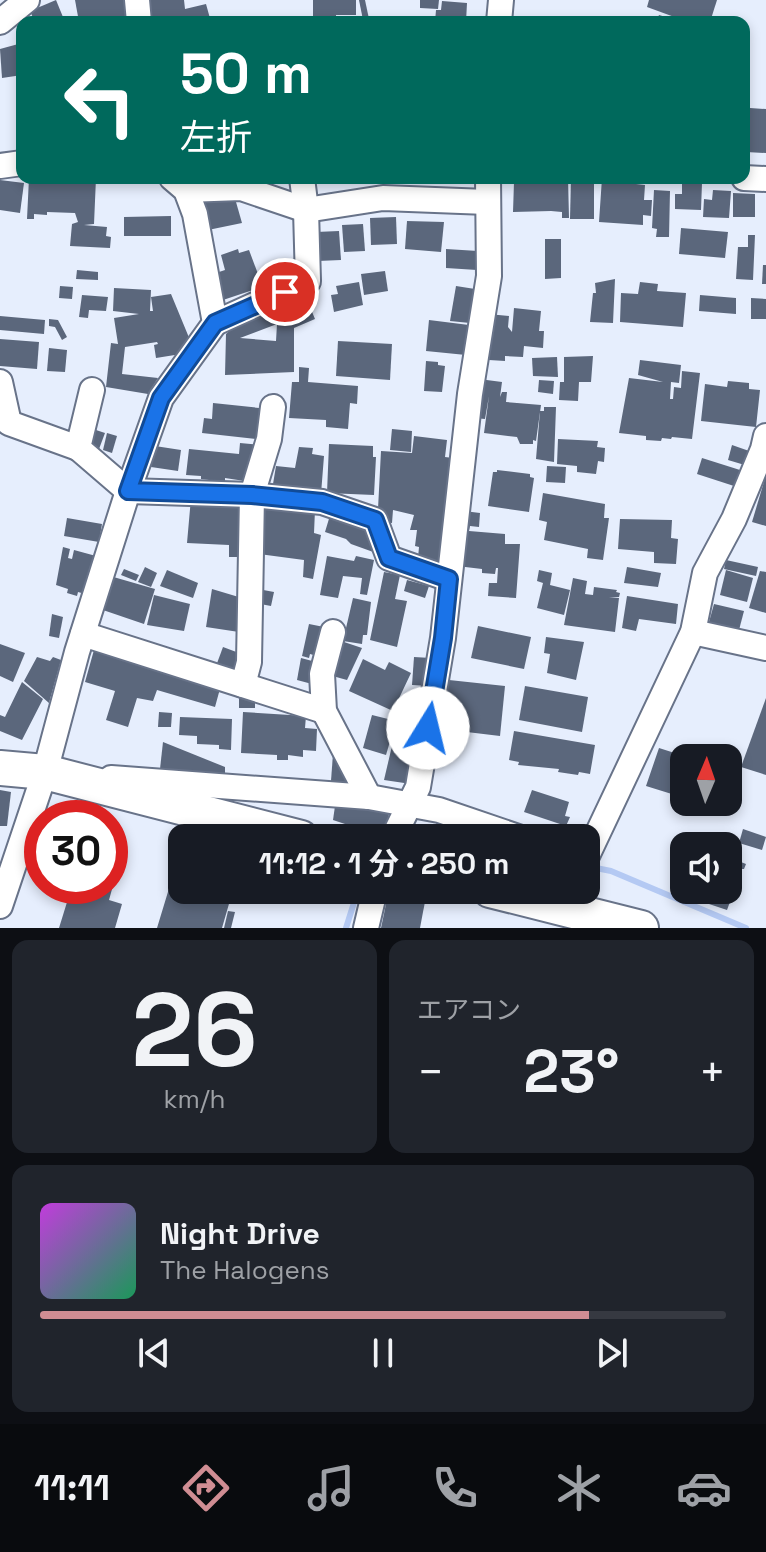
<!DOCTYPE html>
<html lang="ja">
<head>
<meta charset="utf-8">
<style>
  body { margin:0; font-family:"Space Grotesk","Noto Sans JP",sans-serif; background:#20242c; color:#f1f3f6; height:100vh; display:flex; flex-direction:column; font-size:30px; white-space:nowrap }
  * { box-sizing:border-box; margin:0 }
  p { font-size:26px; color:#9ea1a6 }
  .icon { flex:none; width:44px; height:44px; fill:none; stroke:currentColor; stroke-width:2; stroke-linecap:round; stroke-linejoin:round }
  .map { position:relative; height:928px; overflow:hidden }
  .side { display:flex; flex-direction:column; gap:12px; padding:12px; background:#0d0f14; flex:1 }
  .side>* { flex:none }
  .banner { position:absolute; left:16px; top:16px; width:734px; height:168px; border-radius:16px; box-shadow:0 4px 12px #0003; background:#00695c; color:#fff; overflow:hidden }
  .needle { width:52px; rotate:2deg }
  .buttons { position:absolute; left:670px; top:744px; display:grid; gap:16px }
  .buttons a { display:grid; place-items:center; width:72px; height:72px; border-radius:16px; background:#171b24; box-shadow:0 4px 12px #0003; font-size:40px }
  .speed { position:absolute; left:24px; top:800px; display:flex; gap:16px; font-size:40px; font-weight:700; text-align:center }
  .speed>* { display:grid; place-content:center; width:104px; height:104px; border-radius:50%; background:#171b24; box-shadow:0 4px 12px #0003; line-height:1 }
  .speed .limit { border:12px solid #d22; background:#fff; color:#111 }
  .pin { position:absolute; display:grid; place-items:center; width:68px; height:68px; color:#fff; margin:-34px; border:4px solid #fff; border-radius:50%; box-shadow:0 2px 8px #0007 }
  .me { position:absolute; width:88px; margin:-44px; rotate:9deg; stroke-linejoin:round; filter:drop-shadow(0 0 6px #0008) }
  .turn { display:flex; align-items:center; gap:28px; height:168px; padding:0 32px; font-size:36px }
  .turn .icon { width:104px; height:104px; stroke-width:2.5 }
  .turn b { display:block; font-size:56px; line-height:68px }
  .big { font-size:60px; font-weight:700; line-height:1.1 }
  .side .widget { flex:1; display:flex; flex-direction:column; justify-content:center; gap:12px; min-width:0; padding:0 28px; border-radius:16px; background:#20242c }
  .side .dial { align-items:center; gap:0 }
  .dial b { font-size:104px; line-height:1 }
  .song { display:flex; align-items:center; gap:24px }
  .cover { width:96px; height:96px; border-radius:12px; background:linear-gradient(135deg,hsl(290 70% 55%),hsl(150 70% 35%)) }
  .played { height:8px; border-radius:4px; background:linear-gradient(90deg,#d08d93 80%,#363941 80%) }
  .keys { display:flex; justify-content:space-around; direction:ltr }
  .heat { display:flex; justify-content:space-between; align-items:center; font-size:44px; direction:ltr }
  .side .tiles { flex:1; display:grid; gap:12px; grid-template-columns:1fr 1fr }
  .widget:last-child { grid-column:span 2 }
  .trip { position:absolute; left:168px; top:824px; width:432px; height:80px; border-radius:16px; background:#171b24; box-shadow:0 4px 12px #0003; font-weight:700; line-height:80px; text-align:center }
  .dock { display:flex; height:128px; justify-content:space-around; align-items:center; background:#090b0e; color:#9ea1a6 }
  .dock .icon { width:56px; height:56px }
  .dock .selected { color:#d08d93 }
  .dock b { font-size:36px; color:#f1f3f6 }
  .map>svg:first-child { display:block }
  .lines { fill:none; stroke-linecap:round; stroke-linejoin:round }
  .stream { stroke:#b4c9f3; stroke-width:6 }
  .building { fill:#5b677c; fill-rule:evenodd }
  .street-casing { stroke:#687389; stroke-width:28 }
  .secondary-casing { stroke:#687389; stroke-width:38 }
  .street { stroke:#fff; stroke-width:24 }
  .secondary { stroke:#fff; stroke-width:34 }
  .route-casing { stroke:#114b97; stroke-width:20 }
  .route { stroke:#1a73e8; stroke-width:14 }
</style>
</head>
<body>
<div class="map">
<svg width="766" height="928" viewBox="0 0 766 928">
  <rect width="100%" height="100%" fill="#e6eefd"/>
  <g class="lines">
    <!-- stream -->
    <g class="stream">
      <polyline points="433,827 474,834"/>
      <polyline points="586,866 611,871 746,928"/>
      <polyline points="346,928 358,890"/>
    </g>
  </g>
  <!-- building -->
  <g class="building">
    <polygon points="56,0 65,22 35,22 30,11"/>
    <polygon points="75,0 128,0 132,16 110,22 79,22"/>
    <polygon points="144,0 184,0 185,9 206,4 211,22 146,22"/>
    <polygon points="313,0 356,0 356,15 336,15 336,22 313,22"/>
    <polygon points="359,0 365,0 369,19 363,20"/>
    <polygon points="420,0 439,0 438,9 420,8"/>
    <polygon points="649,0 717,0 710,22 688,22 647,7"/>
    <polygon points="442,1 467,3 466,22 435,22 436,10 441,10"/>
    <polygon points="659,15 679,21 679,22 656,22"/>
    <polygon points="22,43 22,75 2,78 0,49"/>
    <polygon points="750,108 766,109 766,153 746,152"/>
    <polygon points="29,178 96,178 94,224 84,225 107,227 106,236 111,237 110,248 70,246 72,224 78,222 75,213 47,212 47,215 34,214 34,219 27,219"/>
    <polygon points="352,178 382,178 382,180 353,183"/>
    <polygon points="418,178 448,178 448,184 418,183"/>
    <polygon points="508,178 568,178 569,218 562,218 562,212 551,211 513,212 514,182 508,182"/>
    <polygon points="571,178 594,178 594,219 570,219"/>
    <polygon points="602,178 636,178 636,184 645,185 644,200 652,200 651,216 643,215 643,225 599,222"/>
    <polygon points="0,180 24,183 20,213 0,210"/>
    <polygon points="682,182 702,183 701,210 675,209 675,194 682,194"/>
    <polygon points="654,190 670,191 669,237 656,237 657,229 652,228"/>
    <polygon points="713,190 731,191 729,218 703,217 704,199 712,200"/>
    <polygon points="733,193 755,194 755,217 733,217"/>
    <polygon points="234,195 242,223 208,230 200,203"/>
    <polygon points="171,216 171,236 124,236 124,217"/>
    <polygon points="396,217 397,244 371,245 370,218"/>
    <polygon points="407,221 444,222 441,252 405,249"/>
    <polygon points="363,224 365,251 344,252 342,225"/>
    <polygon points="681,228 728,232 725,258 679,254"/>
    <polygon points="339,231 341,260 318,261 316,232"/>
    <polygon points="748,235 755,235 753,280 736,279 738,247 748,247"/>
    <polygon points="545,239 561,239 561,278 545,279"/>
    <polygon points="238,249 239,253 249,250 264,290 254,294 253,290 223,300 216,273 225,270 221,255"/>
    <polygon points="446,249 478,251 477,270 446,268"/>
    <polygon points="763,265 766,265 766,284 762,284"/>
    <polygon points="77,270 98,272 98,280 76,279"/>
    <polygon points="385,271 388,291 364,295 361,274"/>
    <polygon points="615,279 613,323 590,322 593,293 596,293 595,283"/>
    <polygon points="359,282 363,305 334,312 331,295 338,294 336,286"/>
    <polygon points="640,282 658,284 657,291 686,293 683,327 620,322 621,293 638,294"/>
    <polygon points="60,286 73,287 72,299 59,298"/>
    <polygon points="456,286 475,289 470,323 450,321"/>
    <polygon points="114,288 151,290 150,311 153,311 151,297 171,294 190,340 181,354 156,358 154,345 158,344 157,342 125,347 122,374 158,378 148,394 106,387 111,343 118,344 114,318 139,314 113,311"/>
    <polygon points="82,295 108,297 106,311 89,310 88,318 79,317"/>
    <path d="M305,295L315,319L294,328V372L225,375L226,334L235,325ZM277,324L276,341L240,338Z"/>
    <polygon points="700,295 736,298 736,314 699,311"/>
    <polygon points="751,298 766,299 766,319 751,319"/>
    <polygon points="514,308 541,311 539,331 544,331 543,348 524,346 523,357 505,356 505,361 489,360 492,332 488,314 509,316 508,327 512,332"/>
    <polygon points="0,316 45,320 44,334 0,330"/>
    <polygon points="49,319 58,320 67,337 62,340 55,327 49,326"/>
    <polygon points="429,320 469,325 466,355 426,351"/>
    <polygon points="0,339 39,342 37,369 0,366"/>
    <polygon points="338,341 392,344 390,380 336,376"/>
    <polygon points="49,348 67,350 65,372 47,371"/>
    <polygon points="593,356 591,382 579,382 578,401 559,400 560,382 564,382 564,357"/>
    <polygon points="557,357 558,377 533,376 532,358"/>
    <polygon points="640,360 681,365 679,383 671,382 670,399 673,399 674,387 681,388 682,371 700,373 692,439 672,437 671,439 662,438 661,441 646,440 646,436 619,433 629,378 663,382 638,375"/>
    <polygon points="426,361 438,362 438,365 445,366 442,392 424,391"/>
    <polygon points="299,367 309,368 308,382 358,386 357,404 350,403 348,429 326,427 326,420 289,418 292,382 299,382"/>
    <polygon points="479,379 502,382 500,397 502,392 507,392 506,402 541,405 536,441 533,440 533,444 520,444 517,437 484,433 489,396 485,419 474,418"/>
    <polygon points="539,380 554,381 553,394 538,392"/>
    <polygon points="728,381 749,383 749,389 760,390 756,427 701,421 705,384 727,387"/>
    <polygon points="213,403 269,409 266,440 202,433 204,418 212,419"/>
    <polygon points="544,407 556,407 554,462 536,459 540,411 544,411"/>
    <polygon points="392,429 412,431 411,452 390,450"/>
    <polygon points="96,430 105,433 99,449 91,447"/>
    <polygon points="107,433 117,436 112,453 103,450"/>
    <polygon points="414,436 447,440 445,457 453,458 440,569 418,558 419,547 415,546 417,530 410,530 414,515 393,510 392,523 383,522 378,509 381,451 412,453"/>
    <polygon points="558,439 598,441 597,447 605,448 604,462 598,461 596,474 577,472 577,466 557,464"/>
    <polygon points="240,443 261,445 251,482 225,478 225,482 201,479 201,476 186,475 189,449 239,454"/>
    <polygon points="329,444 373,446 373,457 376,457 374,495 327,493"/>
    <polygon points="732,445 752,452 748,466 728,460"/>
    <polygon points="155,446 181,450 178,471 151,467"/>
    <polygon points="299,447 313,448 312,454 324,456 321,494 272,490 276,466 295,468"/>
    <polygon points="702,458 740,470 734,486 697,474"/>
    <polygon points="547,466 566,467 565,483 546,482"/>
    <polygon points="497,470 530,474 530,477 534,478 529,512 488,506 493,472 497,472"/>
    <polygon points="766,475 766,526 752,522"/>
    <polygon points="543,493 605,504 604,518 609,518 603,560 587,558 588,549 544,540 547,522 539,520"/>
    <polygon points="191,498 239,501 238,516 245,516 242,557 229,557 229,545 187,543"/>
    <polygon points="260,503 315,510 314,533 321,535 313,579 303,577 304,560 259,554 264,520 259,519"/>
    <polygon points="464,511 480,513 479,527 470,526 469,531 505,534 505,544 520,544 516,598 488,596 489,583 497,583 498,568 496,568 495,574 482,573 482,569 457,566"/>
    <polygon points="331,512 370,531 376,553 351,544 346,539 325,532"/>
    <polygon points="67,518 102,524 99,542 64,536"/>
    <polygon points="620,519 672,520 671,538 678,539 676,564 654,563 654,552 618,549"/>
    <polygon points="63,547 70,549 68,558 72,559 74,550 96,556 85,594 78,592 77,596 67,593 68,589 56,585"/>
    <polygon points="327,556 354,561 356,556 374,560 367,595 360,594 362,578 343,576 338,598 320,595"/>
    <polygon points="726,560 758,567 756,576 724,569"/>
    <polygon points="145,567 157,573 151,587 138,582"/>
    <polygon points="627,567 661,573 658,587 624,583"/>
    <polygon points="124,569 139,575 136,581 121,575"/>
    <polygon points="167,570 198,583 193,598 160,586"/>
    <polygon points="539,570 552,573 550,585 570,590 564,615 537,608 543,583 537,581"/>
    <polygon points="726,570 753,578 747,602 720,595"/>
    <polygon points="760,571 766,572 766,613 749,608"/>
    <polygon points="384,572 400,575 395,599 407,601 397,647 370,640"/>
    <polygon points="110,576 155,589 144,624 100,609"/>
    <polygon points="573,578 587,581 585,594 593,595 594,587 617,590 616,592 620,593 619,597 609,597 619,598 615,632 564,625"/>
    <polygon points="407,580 429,586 425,598 404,591"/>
    <polygon points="212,589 242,598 239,632 206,627"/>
    <polygon points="258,589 274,592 271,606 255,603"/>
    <polygon points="154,595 190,604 184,631 147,625"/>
    <polygon points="627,596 678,604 676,624 639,619 636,631 622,628"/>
    <polygon points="353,598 371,602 367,635 363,635 362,644 343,641"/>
    <polygon points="714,604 744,611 739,630 709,622"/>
    <polygon points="52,614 63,617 59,638 49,636"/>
    <polygon points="309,624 329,628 317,656 310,654 309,658 302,656"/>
    <polygon points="478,626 531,637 524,669 471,658"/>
    <polygon points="546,637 584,642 576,680 547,673 550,654 544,653"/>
    <polygon points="341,641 362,648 347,680 329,675"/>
    <polygon points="0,644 25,653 13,682 0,676"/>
    <polygon points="223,647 239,653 233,672 216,666"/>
    <polygon points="94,650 221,685 215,707 157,690 153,701 137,698 128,727 106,720 115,691 85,682"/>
    <polygon points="37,657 50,661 53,657 61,660 49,703 24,681"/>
    <polygon points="414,657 431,658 429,686 412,685"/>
    <polygon points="301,658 316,662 312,684 297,680"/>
    <polygon points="363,659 385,670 389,662 411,673 393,711 349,691"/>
    <polygon points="449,680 505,686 500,736 442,729"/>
    <polygon points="22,682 43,699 22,740 0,731 0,715 5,717"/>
    <polygon points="525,686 588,697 582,732 519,720"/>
    <polygon points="239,697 255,698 255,708 239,708"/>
    <polygon points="408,698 425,704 411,784 384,780 395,733"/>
    <polygon points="766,698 766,775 741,767"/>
    <polygon points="159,712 172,713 171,727 158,727"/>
    <polygon points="243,712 306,716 305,728 317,729 316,751 303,750 303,757 288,755 288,760 277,760 277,755 241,753"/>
    <polygon points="372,715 396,721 386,755 363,748"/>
    <polygon points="180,717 232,719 231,750 219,749 219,745 197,744 197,736 179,735"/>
    <polygon points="514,731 595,745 590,774 579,772 578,775 558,772 559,769 518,765 519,762 509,760"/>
    <polygon points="334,740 354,784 331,781"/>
    <polygon points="163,742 225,767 225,776 160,769"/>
    <polygon points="659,748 684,756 684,802 674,799 675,795 646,786"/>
    <polygon points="0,790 11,792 7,826 0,826"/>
    <polygon points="532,790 569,802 565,816 570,817 566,826 524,812"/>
    <polygon points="687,802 709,802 707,809"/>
    <polygon points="335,806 389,811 388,827 380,832 369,832 333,820"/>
    <polygon points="743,829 766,837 762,850 739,843"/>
    <polygon points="181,849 182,890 233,890 222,928 157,928"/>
    <polygon points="728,857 746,864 744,869 742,869 727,910 703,902 707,890 728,890"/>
    <polygon points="110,881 114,882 109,900 122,904 115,928 59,928 72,886 110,886"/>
    <polygon points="389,890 427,891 420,928 381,928"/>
    <polygon points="228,911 235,912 231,928 224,928"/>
  </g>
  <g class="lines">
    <!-- street casing -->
    <g class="street-casing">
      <g id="street">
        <polyline points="137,0 139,22"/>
        <polyline points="0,22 27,0"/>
        <polyline points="499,22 501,0"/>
        <polyline points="0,166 22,163"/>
        <polyline points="744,178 766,179"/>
        <polyline points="186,190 241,188 306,210 383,198 487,202"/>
        <polyline points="215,323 308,281 306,210 302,178"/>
        <polyline points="0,382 9,423 78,448"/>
        <polyline points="92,390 78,448 128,491 252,495 322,502 375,520 389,558 449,579"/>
        <polyline points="333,632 322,674 324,711 369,797"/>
        <polyline points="693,632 766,648"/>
        <polyline points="83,634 324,711"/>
        <polyline points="243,685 249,662 252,495 269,439 273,407"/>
        <polyline points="111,778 369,797 439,810 521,838"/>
        <polyline points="393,838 418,787 443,638 470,394 489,276 488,178"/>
        <polyline points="586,858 693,632 705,573 734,519 763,449 766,436"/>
        <polyline points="0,906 45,772 77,652 128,491 161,398 215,323 195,214 186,190 172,178"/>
        <polyline points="366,928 375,890"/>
      </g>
    </g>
    <!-- secondary casing -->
    <g class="secondary-casing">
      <g id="secondary">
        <polyline points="0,768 45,772 301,838"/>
        <polyline points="490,890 641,928"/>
      </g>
    </g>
    <!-- street -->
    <use href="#street" class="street"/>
    <!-- secondary -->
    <use href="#secondary" class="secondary"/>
  </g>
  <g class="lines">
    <!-- route casing -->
    <g class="route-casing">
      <polyline id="route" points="285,292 215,323 161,398 128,491 252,495 322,502 375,520 389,558 449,579 443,638 428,728"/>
    </g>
    <!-- route -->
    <use href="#route" class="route"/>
  </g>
</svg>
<div class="buttons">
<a><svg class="needle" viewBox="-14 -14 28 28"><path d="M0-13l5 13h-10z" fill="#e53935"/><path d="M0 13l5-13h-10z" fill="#9ea1a6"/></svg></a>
<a><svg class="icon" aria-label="sound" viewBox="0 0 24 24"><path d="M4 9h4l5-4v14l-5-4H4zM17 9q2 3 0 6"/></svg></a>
</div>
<div class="speed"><div class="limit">30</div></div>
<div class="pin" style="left:285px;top:292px;background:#d93025"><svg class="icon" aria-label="arrive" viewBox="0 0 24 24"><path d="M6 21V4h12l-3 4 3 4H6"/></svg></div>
<svg class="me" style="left:428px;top:728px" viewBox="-20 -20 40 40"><circle r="19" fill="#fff"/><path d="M0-13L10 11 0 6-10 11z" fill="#1a73e8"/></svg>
<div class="trip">11:12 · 1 分 · 250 m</div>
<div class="banner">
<div class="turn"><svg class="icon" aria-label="left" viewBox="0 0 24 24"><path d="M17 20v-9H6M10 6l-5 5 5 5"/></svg><div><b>50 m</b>左折</div></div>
</div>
</div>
<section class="side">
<div class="tiles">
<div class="widget dial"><b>26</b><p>km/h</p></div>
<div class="widget"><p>エアコン</p>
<div class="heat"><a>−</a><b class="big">23°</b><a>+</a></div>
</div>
<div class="widget">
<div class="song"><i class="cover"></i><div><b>Night Drive</b><p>The Halogens</p></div></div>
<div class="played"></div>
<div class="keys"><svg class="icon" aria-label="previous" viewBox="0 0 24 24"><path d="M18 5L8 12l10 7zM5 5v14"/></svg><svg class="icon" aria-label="pause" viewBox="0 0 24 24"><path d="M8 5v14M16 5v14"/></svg><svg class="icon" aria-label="next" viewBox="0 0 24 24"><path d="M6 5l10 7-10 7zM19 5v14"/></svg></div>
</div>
</div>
</section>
<nav class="dock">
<b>11:11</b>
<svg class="icon selected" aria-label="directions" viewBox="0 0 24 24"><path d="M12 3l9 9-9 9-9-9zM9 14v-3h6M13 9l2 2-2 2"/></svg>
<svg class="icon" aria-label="music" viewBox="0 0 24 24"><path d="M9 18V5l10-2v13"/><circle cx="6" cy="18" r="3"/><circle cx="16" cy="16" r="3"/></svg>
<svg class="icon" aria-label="phone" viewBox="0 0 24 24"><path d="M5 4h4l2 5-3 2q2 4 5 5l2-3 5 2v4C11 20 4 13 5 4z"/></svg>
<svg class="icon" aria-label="climate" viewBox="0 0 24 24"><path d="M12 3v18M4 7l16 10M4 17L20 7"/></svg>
<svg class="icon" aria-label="car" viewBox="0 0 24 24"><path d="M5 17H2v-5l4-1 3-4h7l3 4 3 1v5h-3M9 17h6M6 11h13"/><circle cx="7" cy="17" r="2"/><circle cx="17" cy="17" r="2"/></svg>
</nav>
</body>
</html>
